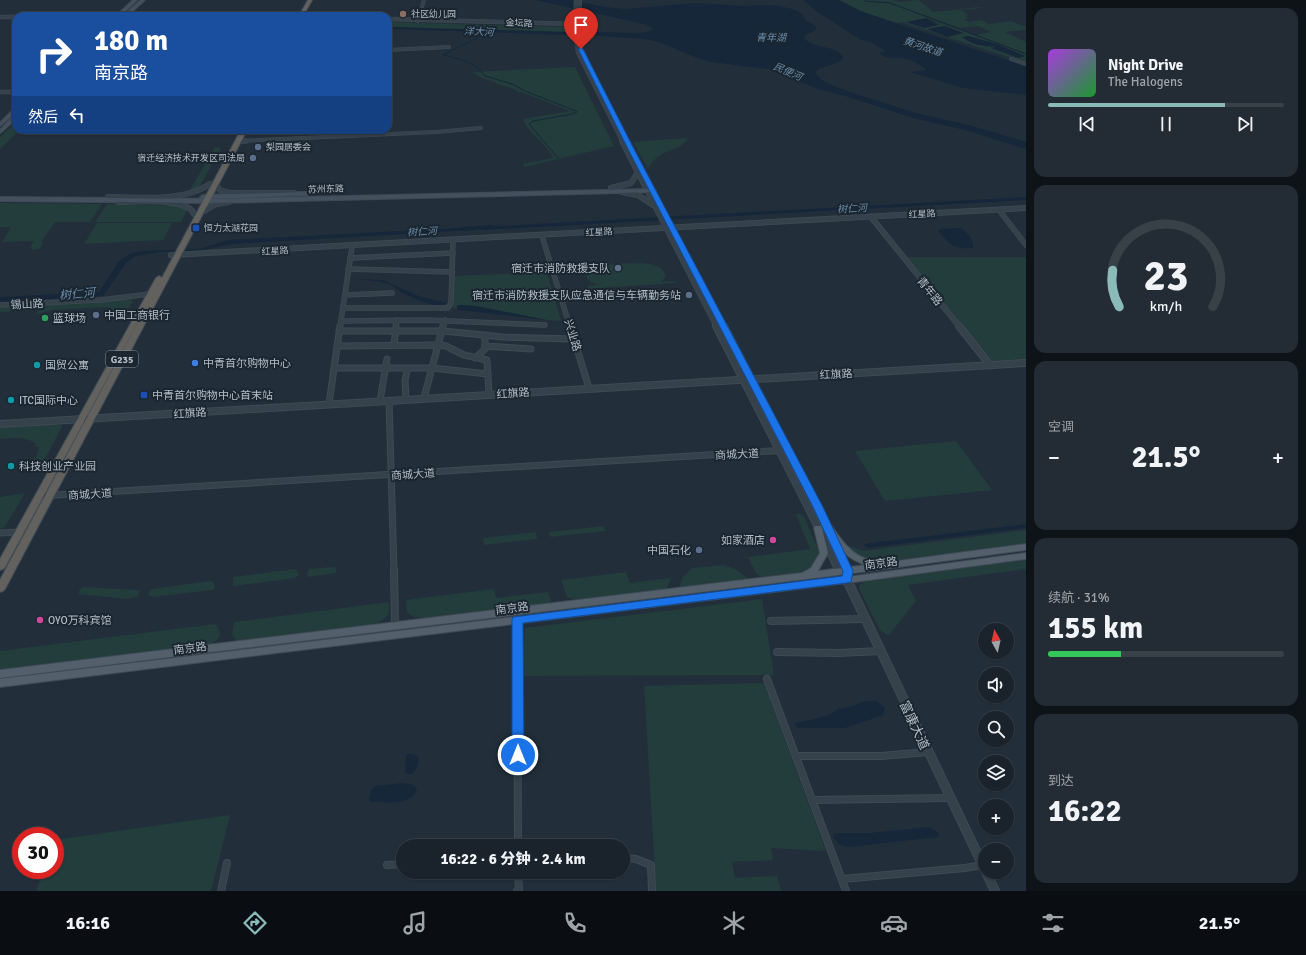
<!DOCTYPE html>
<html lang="zh">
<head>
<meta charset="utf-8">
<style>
  body { margin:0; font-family:Signika,"Noto Sans SC",sans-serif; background:#232b34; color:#f1f3f6; height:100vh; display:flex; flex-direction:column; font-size:15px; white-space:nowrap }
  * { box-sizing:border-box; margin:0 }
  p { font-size:13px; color:#9fa4a9 }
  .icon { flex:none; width:22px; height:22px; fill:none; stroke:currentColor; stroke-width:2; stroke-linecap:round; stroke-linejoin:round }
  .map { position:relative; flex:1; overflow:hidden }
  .drawer { display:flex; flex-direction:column; gap:8px; padding:8px; background:#0e1318; width:280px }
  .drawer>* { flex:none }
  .banner { position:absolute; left:12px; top:12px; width:380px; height:122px; border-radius:12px; box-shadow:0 1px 3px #0004,0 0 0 1px #384048; background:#1a4fa0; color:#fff; overflow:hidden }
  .needle { width:26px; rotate:352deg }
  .controls { position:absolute; left:978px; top:623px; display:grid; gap:8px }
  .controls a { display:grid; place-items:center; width:36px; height:36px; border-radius:50%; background:#1a232c; box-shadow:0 1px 3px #0004,0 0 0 1px #384048; font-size:20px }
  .speed { position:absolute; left:12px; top:827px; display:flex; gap:8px; font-size:20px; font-weight:700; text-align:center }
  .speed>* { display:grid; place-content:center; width:52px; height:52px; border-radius:50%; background:#1a232c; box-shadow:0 1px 3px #0004,0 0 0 1px #384048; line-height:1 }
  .speed .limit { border:6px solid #d22; background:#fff; color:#111 }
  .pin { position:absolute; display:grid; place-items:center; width:34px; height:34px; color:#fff; margin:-41px -17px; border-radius:50% 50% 50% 0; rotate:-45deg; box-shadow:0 0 4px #0007 }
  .pin .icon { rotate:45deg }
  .me { position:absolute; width:44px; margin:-22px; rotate:0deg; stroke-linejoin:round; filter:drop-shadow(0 0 3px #0008) }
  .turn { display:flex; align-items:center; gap:14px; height:84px; padding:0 16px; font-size:18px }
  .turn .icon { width:52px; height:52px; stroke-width:2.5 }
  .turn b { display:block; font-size:28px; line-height:34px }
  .then { display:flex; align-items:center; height:38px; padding:0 16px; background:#0003; gap:8px; font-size:15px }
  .big { font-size:30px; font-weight:800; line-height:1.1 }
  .drawer .tile { flex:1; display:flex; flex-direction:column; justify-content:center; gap:6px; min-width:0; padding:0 14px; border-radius:12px; background:#232b34 }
  .drawer .dial { align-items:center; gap:0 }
  .dial svg { height:104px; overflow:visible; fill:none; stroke:#384048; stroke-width:7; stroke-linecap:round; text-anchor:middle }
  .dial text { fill:#f1f3f6; stroke:none }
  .song { display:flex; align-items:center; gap:12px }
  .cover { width:48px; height:48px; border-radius:6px; background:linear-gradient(135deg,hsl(280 70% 55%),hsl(130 70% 35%)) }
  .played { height:4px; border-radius:2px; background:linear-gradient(90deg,#8bbbb9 75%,#384048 75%) }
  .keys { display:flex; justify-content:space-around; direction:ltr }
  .heat { display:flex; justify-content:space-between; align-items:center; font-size:22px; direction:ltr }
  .charge { height:6px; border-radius:3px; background:linear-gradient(90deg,#34c759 31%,#384048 0) }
  .trip { position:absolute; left:396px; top:839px; width:234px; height:40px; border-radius:20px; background:#1a232c; box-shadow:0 1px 3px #0004,0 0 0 1px #384048; font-weight:800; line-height:40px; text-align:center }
  .tabs { display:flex; height:64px; justify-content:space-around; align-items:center; background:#0a0e12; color:#9fa4a9 }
  .tabs .icon { width:28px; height:28px }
  .tabs .active { color:#8bbbb9 }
  .tabs b { font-size:18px; color:#f1f3f6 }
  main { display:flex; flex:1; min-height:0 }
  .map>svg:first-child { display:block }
  .green { fill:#233c3c; fill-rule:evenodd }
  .water { fill:#152739 }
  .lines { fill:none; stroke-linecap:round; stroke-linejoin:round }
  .stream { stroke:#152739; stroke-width:1 }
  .river { fill:#152739; fill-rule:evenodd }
  .minor-far3-casing { stroke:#3f4a54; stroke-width:4 }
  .minor-far2-casing { stroke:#3f4a54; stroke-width:5.5 }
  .minor-far1-casing { stroke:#3f4a54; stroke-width:7 }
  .minor-casing { stroke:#3f4a54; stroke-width:8 }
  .tertiary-far3-casing { stroke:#3f4a54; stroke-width:4.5 }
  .tertiary-far2-casing { stroke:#3f4a54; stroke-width:6 }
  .tertiary-far1-casing { stroke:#3f4a54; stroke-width:8 }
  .tertiary-casing { stroke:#3f4a54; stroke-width:10 }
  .secondary-casing { stroke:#3f4a54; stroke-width:2 }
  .primary-casing { stroke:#3f4a54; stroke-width:2 }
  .trunk-casing { stroke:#404c56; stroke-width:2 }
  .minor-far3 { stroke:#35414b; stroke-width:3 }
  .minor-far2 { stroke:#35414b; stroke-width:4 }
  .minor-far1 { stroke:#35414b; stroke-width:5 }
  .minor { stroke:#35414b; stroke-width:6 }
  .tertiary-far3 { stroke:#35414b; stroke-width:3.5 }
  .tertiary-far2 { stroke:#35414b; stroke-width:4.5 }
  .tertiary-far1 { stroke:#35414b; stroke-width:6 }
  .tertiary { stroke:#35414b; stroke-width:8 }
  .secondary { fill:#43505e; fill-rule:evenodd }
  .primary { fill:#53606b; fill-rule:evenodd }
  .trunk { fill:#62615e; fill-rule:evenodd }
  .route { fill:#1a73e8; stroke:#114b97 }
  .education-dot { fill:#8d6e63; stroke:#1b2630; stroke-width:1.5 }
  .service-dot { fill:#5c6f8a; stroke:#1b2630; stroke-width:1.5 }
  .transit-dot { fill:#1a4fb4; stroke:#1b2630; stroke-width:1.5 }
  .leisure-dot { fill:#2e9e5b; stroke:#1b2630; stroke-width:1.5 }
  .shop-dot { fill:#3f7fe0; stroke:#1b2630; stroke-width:1.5 }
  .culture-dot { fill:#0f9aa8; stroke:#1b2630; stroke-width:1.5 }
  .hotel-dot { fill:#d1479c; stroke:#1b2630; stroke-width:1.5 }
  .labels { text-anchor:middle; stroke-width:4; stroke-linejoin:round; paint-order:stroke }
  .far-poi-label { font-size:9px; fill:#b0bcc7; stroke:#1b2630; text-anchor:start }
  .far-street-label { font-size:9px; fill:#b0bcc7; stroke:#1b2630 }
  .far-water-label { font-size:10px; font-style:italic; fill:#688aa7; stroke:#1b2630 }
  .shield { fill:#1b2630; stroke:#838f9a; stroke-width:1 }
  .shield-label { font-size:10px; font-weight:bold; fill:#b0bcc7 }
  .poi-label { font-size:11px; fill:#b0bcc7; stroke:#1b2630; text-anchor:start }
  .street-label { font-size:11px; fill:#b0bcc7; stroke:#1b2630 }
  .water-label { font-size:12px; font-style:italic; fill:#688aa7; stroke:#1b2630 }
  .near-street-label { font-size:13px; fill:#b0bcc7; stroke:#1b2630 }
</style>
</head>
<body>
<main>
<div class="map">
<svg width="1026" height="891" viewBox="0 0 1026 891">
  <rect width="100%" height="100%" fill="#222f3b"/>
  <!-- green -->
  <g class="green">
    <path d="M839,0H892L899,2L919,0L933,12L979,7L983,8L960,10L969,15L965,16L969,18L964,19L969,22L981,20L989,24L1011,21L1026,27V30L1005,32L1026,42V63L902,22L896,23L860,11ZM925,15L959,28L978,26L991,32L975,35L1020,52L924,16Z"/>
    <polygon points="388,22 564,27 570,29 569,32 388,27"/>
    <path d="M575,67L614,146L524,167L523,164L553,158C546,142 529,135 523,119L570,111L521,92H517L516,90L482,78L472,72Z"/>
    <polygon points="16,122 16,130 20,130 0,149 0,137"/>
    <path d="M688,138C682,151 657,149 648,169L633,142Z"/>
    <polygon points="215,147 221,148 199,188 188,193"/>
    <polygon points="0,203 12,203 102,204 90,222 55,222 41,242 44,243 39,249 31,250 32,248 30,248 34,241 2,242 11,227 0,227"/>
    <polygon points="107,204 177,206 185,208 187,210 181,222 95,222"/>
    <polygon points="97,223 172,223 163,240 84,244"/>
    <polygon points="907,257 1026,257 1026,361 994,363"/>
    <path d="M642,263C652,264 663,266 666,276L661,282L675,281L676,283L588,289L587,286L597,285L590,282L586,276L587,272C597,262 628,264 642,263Z"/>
    <polygon points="579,265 581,270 573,271 574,274 561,275 559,267"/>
    <polygon points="547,272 561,321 547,320 453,308 454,276"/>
    <polygon points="130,298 133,301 126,313 124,313 126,309 110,310 106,307 51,310 35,315 38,310 0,312 0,307 96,303"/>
    <path d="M55,424L61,425L62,427L44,460H31L32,458H36L39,447H36L35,443C24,436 12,438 0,439V427Z"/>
    <polygon points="956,441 992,490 885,501 855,451"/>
    <polygon points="25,493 5,527 0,529 0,497"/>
    <path d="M796,514H800L804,517L819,551C821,576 778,575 761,577L756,573L748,557L810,549Z"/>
    <polygon points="604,526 605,531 550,537 549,532"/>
    <polygon points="1026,530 1026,544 881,562 861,559 844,544 863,551"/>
    <polygon points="536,532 537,539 484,545 483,538"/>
    <polygon points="1026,560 1026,569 908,585 916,601 888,636 880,630 859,589 859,585 867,580"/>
    <polygon points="724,565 735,569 749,579 679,588 682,578 692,568"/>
    <polygon points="332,567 336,568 336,573 308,577 307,574 309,569"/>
    <polygon points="295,569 297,571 299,575 295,578 234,586 233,585 233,577"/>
    <polygon points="626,572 630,583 671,578 666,590 577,600 567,597 561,580"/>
    <polygon points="209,581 214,582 215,586 213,590 151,597 148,595 150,590 153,589"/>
    <polygon points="83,587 135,590 140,591 137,597 126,599 79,594 79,591"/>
    <polygon points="494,589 496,598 548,592 551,601 547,604 428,618 414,617 407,613 406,600"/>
    <polygon points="762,599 774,675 522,676 525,628"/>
    <path d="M389,602C390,617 387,619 374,624L241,640H236L232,635L234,622Z"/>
    <path d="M215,624C225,634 218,642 207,645L0,669V651Z"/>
    <polygon points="764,683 826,851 771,848 773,860 732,862 735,878 777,876 781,891 656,891 644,686"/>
    <polygon points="230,815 211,891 36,891 43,870 55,870 55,840"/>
  </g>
  <!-- water -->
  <g class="water">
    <path d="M535,0H571L605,7L625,9L695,3L744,6L775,5L796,10L802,14L805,20L816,26V30L805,35L804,38C814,50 833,44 843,56L841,61L817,70L816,74L822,80L829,84L853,93L916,113L969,125L1026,142V149L965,130L913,118L845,96L818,89L769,69L711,62L697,58L659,42L645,39L583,35V32L643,33L653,30L651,27L644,24Z"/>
    <path d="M803,0H839L860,11L1026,66V95L963,88L910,72L927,70C921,66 914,61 907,59C893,56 892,62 879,53L886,51L868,41L861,40L816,11Z"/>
    <polygon points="926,18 942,25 925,19 939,25 924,28 906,22"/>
    <polygon points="945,26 963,33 948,37 927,29"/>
    <polygon points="388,27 567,32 567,35 388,29"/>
    <path d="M968,36L997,44L1025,56L1019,58L991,48L998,46C987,48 970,44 962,37Z"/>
    <polygon points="1026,197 1026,200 484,230 480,229 479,227"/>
    <polygon points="475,227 476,229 473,230 231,244 198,251 159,252 136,256 126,263 103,296 0,302 0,297 99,292 119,261 130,254 140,251 200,249 228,240"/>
    <path d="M960,228C967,231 974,240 973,248C953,249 951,246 938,231L941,229Z"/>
    <path d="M351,279L383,280L421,297L447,303C438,311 411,297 401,292C397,289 393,285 388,284C377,280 363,280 351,279Z"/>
    <polygon points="459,305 476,306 547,320 460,310 457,309 457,306"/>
    <polygon points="1026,524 1026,528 867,548 864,544"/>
    <polygon points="876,701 885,708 883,715 845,728 799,728 795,725 796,723 815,719 828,715 838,709 854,706 861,702"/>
    <path d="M408,754C424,753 419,767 412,774H407L405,772L406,756Z"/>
    <path d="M403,783L414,785L417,790C410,806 390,802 375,802H371L369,799L371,790L375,786Z"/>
    <polygon points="929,827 939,833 938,837 849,847 840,845 833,837 834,834 839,833 870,833"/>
  </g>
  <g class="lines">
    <!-- stream -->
    <g class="stream">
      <polyline points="865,1 890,3 1026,54"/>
      <polyline points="487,31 483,35 443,55 466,61 475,66 485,76 512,84 525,91 576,111 577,112 572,114 533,121 529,124 558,158"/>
    </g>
    <!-- river -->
    <polygon class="river" points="492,225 495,227 494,228 463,231 460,229 463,227"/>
    <!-- minor-far3 casing -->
    <g class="minor-far3-casing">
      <g id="minor-far3">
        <polyline points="418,21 424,0"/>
        <polyline points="388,50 449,47"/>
        <polyline points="1011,59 1026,64"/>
        <polyline points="238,141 436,132 481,128"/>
      </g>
    </g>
    <!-- minor-far2 casing -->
    <g class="minor-far2-casing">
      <g id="minor-far2">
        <polyline points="238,141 246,141"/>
        <polyline points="999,210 1026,245"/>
        <polyline points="542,236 570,327"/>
        <polyline points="350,258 453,253"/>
        <polyline points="348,269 452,272"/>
        <polyline points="345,295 392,293"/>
        <polyline points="0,305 101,300 150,294"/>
        <polyline points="343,308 448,308 451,303 453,241"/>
        <polyline points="341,321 426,320 545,325"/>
        <polyline points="340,327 352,247"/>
        <polyline points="396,327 397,320"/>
        <polyline points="443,327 445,320"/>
      </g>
    </g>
    <!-- minor-far1 casing -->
    <g class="minor-far1-casing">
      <g id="minor-far1">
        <polyline points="570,326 589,388"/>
        <polyline points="339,331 443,331 503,337 574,339"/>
        <polyline points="394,345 396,326"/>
        <polyline points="337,346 440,345 446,346 464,355 487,360 489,394"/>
        <polyline points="485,346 531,349"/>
        <polyline points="475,358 485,349 485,335"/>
        <polyline points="334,368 432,368 488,374"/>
        <polyline points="424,398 443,326"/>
        <polyline points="406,399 405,380 408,368"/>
        <polyline points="389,400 394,571"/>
        <polyline points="380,401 387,359"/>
        <polyline points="329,404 340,326"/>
        <polyline points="39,496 788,450"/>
        <polyline points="0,533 21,532"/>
      </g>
    </g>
    <!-- minor casing -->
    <g class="minor-casing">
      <g id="minor">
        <polyline points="394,570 395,625"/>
        <polyline points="517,620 518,846"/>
        <polyline points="771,621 865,619"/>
        <polyline points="777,652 838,653 881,651"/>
        <polyline points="767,679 846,891"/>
        <polyline points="796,756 881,756 928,752"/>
        <polyline points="812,800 950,798"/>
        <polyline points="623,858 636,859 651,865 652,891"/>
        <polyline points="387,865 403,864"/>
        <polyline points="842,879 965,868 982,865"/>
        <polyline points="221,891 227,863"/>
        <polyline points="517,891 519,889 518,872"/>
      </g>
    </g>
    <!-- tertiary-far3 casing -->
    <g class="tertiary-far3-casing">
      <g id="tertiary-far3">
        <polyline points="576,0 575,30 578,52 623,142"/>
        <polyline points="580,0 578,32 581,49 627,142"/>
        <polyline points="0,17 16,17"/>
        <polyline points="388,19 577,24"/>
        <polyline points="0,92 16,92"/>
      </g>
    </g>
    <!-- tertiary-far2 casing -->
    <g class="tertiary-far2-casing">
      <g id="tertiary-far2">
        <polyline points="622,141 717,327"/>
        <polyline points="627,141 724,327"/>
        <polyline points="215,184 220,190 230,193 294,193"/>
        <polyline points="611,188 631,183 638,172"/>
        <polyline points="622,192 638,195 653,205"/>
        <path d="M108,197C142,197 181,203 210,184"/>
        <path d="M118,202C133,202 188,197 194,214"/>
        <polyline points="199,214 216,204 229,202"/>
        <polyline points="871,217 960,327"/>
        <polyline points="171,255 1026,208"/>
      </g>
    </g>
    <!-- tertiary-far1 casing -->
    <g class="tertiary-far1-casing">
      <g id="tertiary-far1">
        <polyline points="716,326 809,509 839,571"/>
        <polyline points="724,326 818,507 848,571"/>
        <polyline points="959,326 990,365"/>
        <polyline points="0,424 1026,363"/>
      </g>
    </g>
    <!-- tertiary casing -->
    <g class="tertiary-casing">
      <g id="tertiary">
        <polyline points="838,570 847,580 985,870"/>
        <polyline points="848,570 848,574"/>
        <polyline points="986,872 995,891"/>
      </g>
    </g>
    <!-- secondary casing -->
    <g class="secondary-casing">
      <g id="secondary">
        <polygon points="133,0 137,0 120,16 116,16"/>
        <polygon points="141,0 145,0 127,16 123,16"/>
        <polygon points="14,109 16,109 16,112 0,126 0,123"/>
        <polygon points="14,116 16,116 16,119 0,133 0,130"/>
        <polygon points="653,189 656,191 655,192 216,203 0,201 0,197 216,199"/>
        <polygon points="306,192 309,194 308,195 203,199 200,197 203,195"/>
      </g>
    </g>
    <!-- primary casing -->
    <g class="primary-casing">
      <g id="primary">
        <path d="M828,524L831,525C840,538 849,552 864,558C870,561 877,559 882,563L1026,544V550L839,575L0,678V670L802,573L811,568L820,553L814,528L815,526H821L822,528L828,553L818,571L866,565C846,559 834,544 824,527L825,525Z"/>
        <polygon points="1026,553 1026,559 847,583 0,687 0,679 847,577"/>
      </g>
    </g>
    <!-- trunk casing -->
    <g class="trunk-casing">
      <g id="trunk">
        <polygon points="308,0 312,0 303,16 299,16"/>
        <polygon points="241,130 247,130 5,589 3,591 0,592 0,580 152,296 5,567 3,569 0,570 0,559 156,278 159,276 162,278"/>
      </g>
    </g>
    <!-- minor-far3 -->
    <use href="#minor-far3" class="minor-far3"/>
    <!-- minor-far2 -->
    <use href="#minor-far2" class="minor-far2"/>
    <!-- minor-far1 -->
    <use href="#minor-far1" class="minor-far1"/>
    <!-- minor -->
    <use href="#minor" class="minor"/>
    <!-- tertiary-far3 -->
    <use href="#tertiary-far3" class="tertiary-far3"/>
    <!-- tertiary-far2 -->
    <use href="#tertiary-far2" class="tertiary-far2"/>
    <!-- tertiary-far1 -->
    <use href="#tertiary-far1" class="tertiary-far1"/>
    <!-- tertiary -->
    <use href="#tertiary" class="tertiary"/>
    <!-- secondary -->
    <use href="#secondary" class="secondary"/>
    <!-- primary -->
    <use href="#primary" class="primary"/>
    <!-- trunk -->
    <use href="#trunk" class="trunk"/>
  </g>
  <!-- route -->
  <polygon class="route" points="581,47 583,49 635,151 823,507 853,571 851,582 847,583 523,623 524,755 522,759 518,760 514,759 512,755 512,620 513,617 842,576 843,571 813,507 629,151 578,49"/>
  <!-- markers -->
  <circle class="education-dot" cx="403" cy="14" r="4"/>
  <g class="service-dot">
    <circle cx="258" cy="147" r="4"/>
    <circle cx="253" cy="158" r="4"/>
    <circle cx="618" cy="268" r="4"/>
    <circle cx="689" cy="295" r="4"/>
    <circle cx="96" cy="315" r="4"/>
    <circle cx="699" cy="550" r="4"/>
  </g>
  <g class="transit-dot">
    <rect x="192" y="224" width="8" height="8" rx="2"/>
    <rect x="140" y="391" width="8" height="8" rx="2"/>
  </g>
  <circle class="leisure-dot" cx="45" cy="318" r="4"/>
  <circle class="shop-dot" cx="195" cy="363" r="4"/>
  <g class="culture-dot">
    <circle cx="37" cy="365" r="4"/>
    <circle cx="11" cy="400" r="4"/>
    <circle cx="11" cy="466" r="4"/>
  </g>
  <g class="hotel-dot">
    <circle cx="773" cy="540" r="4"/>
    <circle cx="40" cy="620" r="4"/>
  </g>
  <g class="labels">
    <!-- far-poi labels -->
    <g class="far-poi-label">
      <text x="411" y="17">社区幼儿园</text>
      <text x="266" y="150">梨园居委会</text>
      <text x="245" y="161" text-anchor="end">宿迁经济技术开发区司法局</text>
      <text x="204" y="231">恒力太湖花园</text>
    </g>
    <!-- far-street labels -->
    <g class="far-street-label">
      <text transform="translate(519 23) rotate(2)" y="3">金坛路</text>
      <text transform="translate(326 189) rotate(-2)" y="3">苏州东路</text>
      <text transform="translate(922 214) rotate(-3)" y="3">红星路</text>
      <text transform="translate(599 232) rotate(-3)" y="3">红星路</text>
      <text transform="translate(275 251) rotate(-3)" y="3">红星路</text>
    </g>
    <!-- far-water labels -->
    <g class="far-water-label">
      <text transform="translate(479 31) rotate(2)" y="4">洋大河</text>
      <text x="771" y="41">青年湖</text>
      <text transform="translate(923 46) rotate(18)" y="4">黄河故道</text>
      <text transform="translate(788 71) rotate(23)" y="4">民便河</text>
      <text transform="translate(852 208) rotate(-3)" y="4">树仁河</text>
      <text transform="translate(422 231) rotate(-3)" y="4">树仁河</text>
    </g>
    <!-- shield labels -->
    <rect class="shield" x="106" y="351" width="32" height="16" rx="3"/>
    <g class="shield-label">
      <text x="122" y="363">G235</text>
    </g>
    <!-- poi labels -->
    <g class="poi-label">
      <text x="610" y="272" text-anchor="end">宿迁市消防救援支队</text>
      <text x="681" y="299" text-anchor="end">宿迁市消防救援支队应急通信与车辆勤务站</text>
      <text x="104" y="319">中国工商银行</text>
      <text x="53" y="322">篮球场</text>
      <text x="203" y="367">中青首尔购物中心</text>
      <text x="45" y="369">国贸公寓</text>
      <text x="152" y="399">中青首尔购物中心首末站</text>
      <text x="19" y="404">ITC国际中心</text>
      <text x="19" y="470">科技创业产业园</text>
      <text x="765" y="544" text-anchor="end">如家酒店</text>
      <text x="691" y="554" text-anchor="end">中国石化</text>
      <text x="48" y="624">OYO万科宾馆</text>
    </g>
    <!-- street labels -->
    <g class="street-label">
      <text transform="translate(930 291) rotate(51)" y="4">青年路</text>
      <text transform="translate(27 304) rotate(-3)" y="4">锡山路</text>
      <text transform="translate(573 335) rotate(73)" y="4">兴业路</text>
      <text transform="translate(836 374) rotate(-3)" y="4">红旗路</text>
      <text transform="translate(513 393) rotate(-4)" y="4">红旗路</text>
      <text transform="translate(190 413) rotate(-4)" y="4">红旗路</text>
      <text transform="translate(737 454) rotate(-3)" y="4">商城大道</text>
      <text transform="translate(413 474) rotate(-4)" y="4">商城大道</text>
      <text transform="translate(90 494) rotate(-4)" y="4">商城大道</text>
      <text transform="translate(881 563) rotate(-8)" y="4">南京路</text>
      <text transform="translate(512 608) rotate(-7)" y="4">南京路</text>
      <text transform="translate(190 648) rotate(-7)" y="4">南京路</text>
    </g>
    <!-- water labels -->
    <g class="water-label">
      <text transform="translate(77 294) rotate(-5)" y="4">树仁河</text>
    </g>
    <!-- near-street labels -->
    <g class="near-street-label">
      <text transform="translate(915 725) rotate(65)" y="5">富康大道</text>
    </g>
  </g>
</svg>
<div class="controls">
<a><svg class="needle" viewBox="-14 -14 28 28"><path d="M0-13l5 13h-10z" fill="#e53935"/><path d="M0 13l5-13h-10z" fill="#9fa4a9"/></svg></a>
<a><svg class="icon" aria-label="sound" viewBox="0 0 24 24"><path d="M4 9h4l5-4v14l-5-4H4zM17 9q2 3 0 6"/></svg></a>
<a><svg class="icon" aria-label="search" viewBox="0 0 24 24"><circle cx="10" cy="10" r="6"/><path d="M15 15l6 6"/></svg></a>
<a><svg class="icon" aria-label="layers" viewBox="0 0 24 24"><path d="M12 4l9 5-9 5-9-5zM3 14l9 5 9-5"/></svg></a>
<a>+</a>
<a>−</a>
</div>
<div class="speed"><div class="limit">30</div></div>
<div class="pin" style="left:581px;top:49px;background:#d93025"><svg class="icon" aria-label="arrive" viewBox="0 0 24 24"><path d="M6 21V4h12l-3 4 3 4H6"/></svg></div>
<svg class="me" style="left:518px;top:755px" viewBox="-20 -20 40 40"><circle r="17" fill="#1a73e8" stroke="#fff" stroke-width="3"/><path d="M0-11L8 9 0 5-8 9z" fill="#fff"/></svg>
<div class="trip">16:22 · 6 分钟 · 2.4 km</div>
<div class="banner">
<div class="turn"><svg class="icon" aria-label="right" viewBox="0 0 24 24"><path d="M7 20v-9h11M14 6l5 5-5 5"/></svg><div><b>180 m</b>南京路</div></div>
<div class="then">然后<svg class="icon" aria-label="left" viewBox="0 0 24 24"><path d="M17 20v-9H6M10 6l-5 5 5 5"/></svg></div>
</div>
</div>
<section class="drawer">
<div class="tile">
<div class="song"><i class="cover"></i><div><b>Night Drive</b><p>The Halogens</p></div></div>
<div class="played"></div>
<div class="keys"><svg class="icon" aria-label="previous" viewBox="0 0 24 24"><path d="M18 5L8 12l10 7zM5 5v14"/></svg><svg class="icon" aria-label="pause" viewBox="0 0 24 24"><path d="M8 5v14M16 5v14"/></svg><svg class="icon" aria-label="next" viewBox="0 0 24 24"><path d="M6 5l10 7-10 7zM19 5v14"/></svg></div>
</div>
<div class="tile dial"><svg viewBox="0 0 100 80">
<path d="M14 69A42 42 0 1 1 86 69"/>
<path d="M14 69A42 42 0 0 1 9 41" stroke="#8bbbb9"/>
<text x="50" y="56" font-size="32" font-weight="700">23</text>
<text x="50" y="72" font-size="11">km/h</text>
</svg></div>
<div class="tile"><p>空调</p>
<div class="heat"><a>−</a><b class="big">21.5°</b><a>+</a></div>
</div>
<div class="tile"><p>续航 · 31%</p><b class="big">155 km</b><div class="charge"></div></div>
<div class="tile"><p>到达</p><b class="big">16:22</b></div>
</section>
</main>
<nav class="tabs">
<b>16:16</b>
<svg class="icon active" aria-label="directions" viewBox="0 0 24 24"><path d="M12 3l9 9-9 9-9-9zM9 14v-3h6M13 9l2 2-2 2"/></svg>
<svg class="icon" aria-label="music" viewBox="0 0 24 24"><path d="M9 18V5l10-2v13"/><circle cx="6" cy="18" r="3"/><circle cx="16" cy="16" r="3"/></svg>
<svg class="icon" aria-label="phone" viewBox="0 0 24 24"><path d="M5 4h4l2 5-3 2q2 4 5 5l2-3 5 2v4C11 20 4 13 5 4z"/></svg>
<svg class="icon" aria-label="climate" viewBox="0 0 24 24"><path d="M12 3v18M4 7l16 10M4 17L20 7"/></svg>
<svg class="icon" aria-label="car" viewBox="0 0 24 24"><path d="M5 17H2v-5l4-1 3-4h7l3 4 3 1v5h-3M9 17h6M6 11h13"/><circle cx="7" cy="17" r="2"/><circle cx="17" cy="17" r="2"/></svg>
<svg class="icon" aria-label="filters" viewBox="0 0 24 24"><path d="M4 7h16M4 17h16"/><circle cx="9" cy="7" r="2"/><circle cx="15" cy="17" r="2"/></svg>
<b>21.5°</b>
</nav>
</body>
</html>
